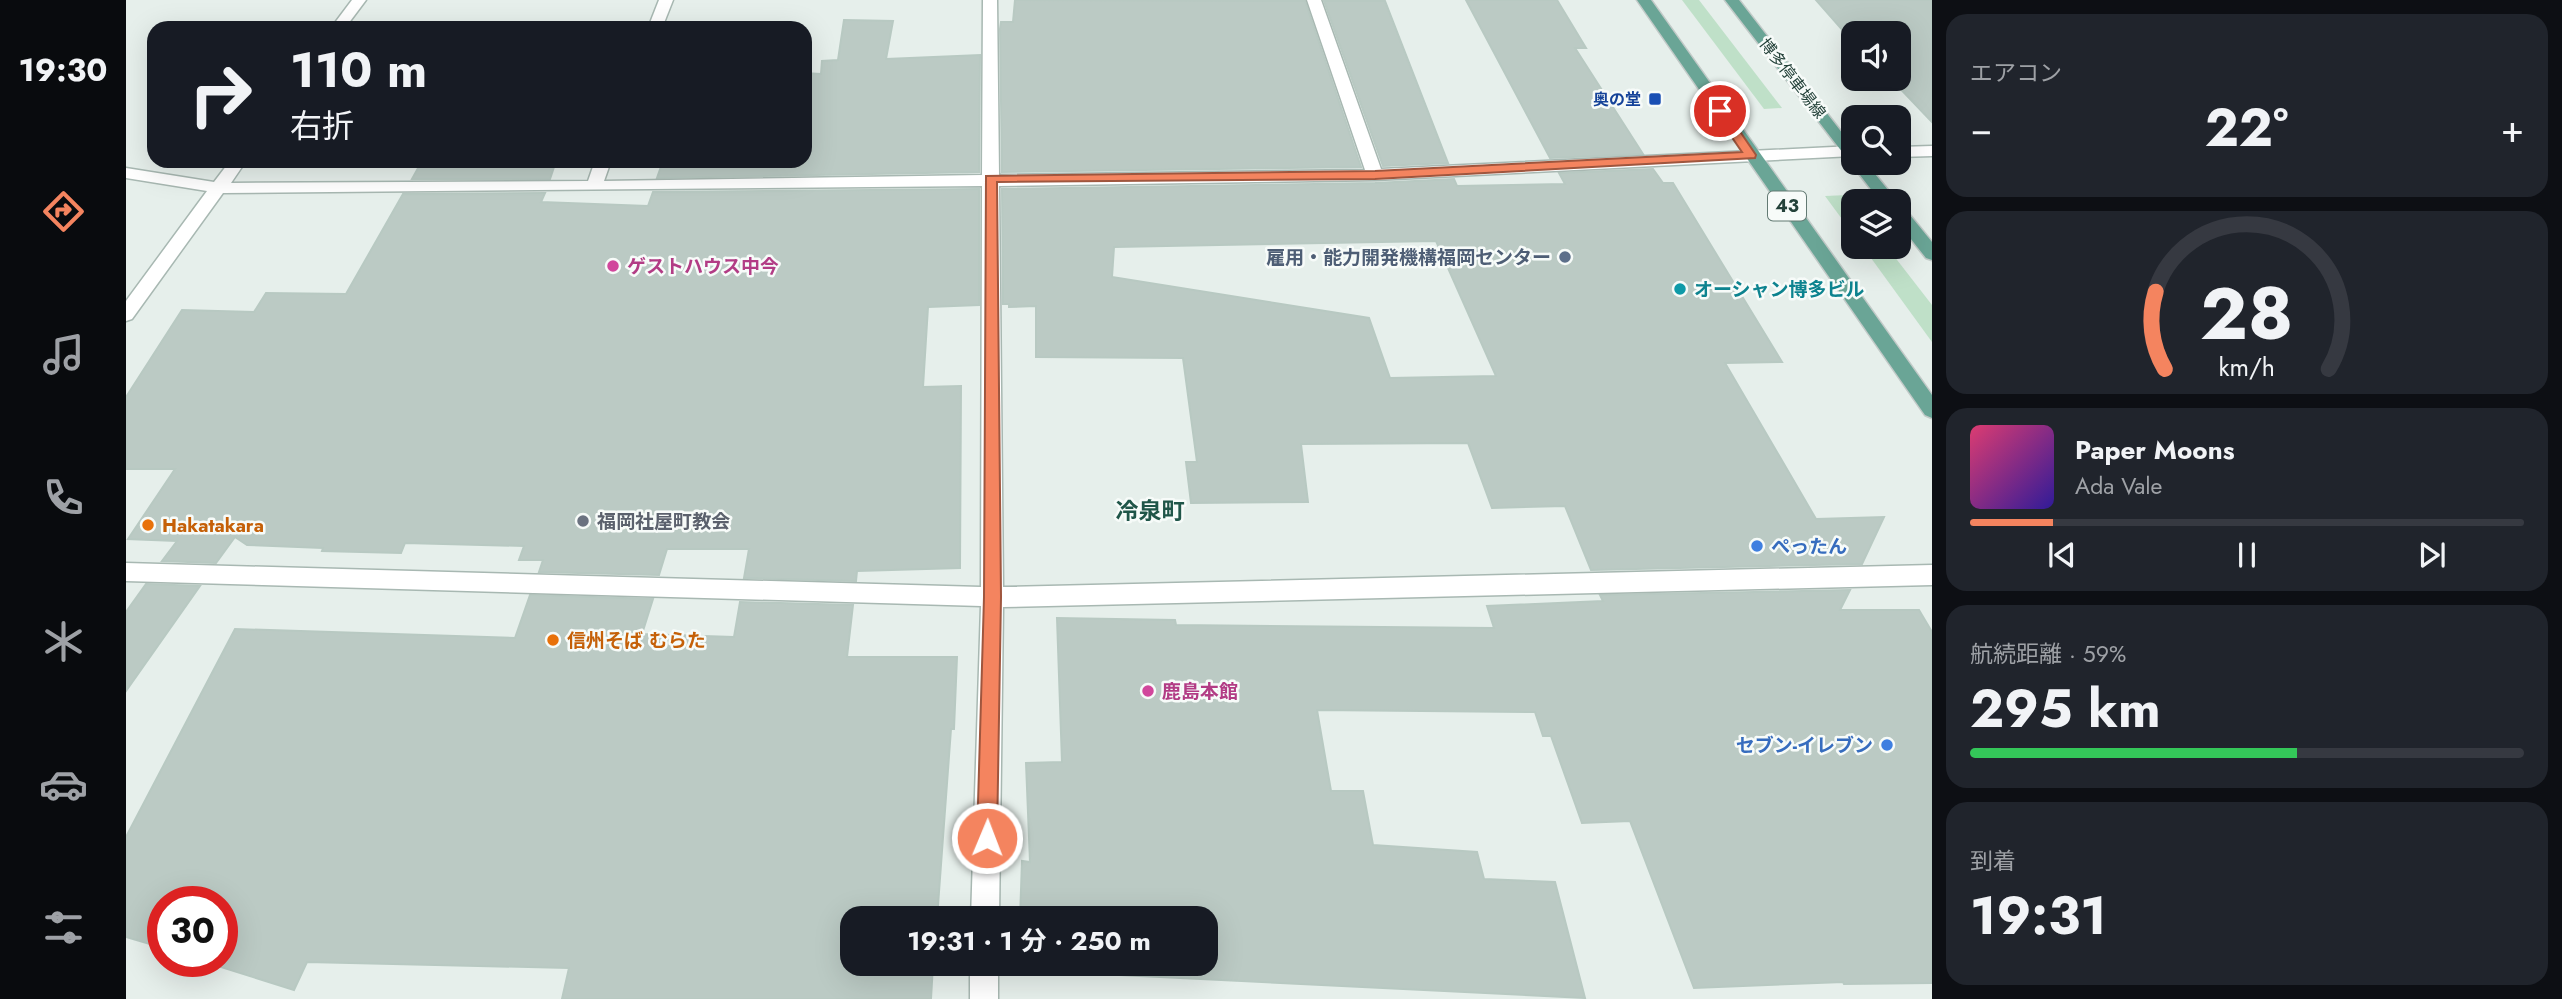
<!DOCTYPE html>
<html lang="ja">
<head>
<meta charset="utf-8">
<style>
  body { margin:0; font-family:Jost,"Noto Sans JP",sans-serif; background:#20242c; color:#f1f3f6; height:100vh; display:flex; flex-direction:column; font-size:26px; white-space:nowrap }
  * { box-sizing:border-box; margin:0 }
  p { font-size:23px; color:#9ea1a6 }
  .icon { flex:none; width:38px; height:38px; fill:none; stroke:currentColor; stroke-width:2; stroke-linecap:round; stroke-linejoin:round }
  .map { position:relative; flex:1; overflow:hidden }
  .side { display:flex; flex-direction:column; gap:14px; padding:14px; background:#0d0f14; width:630px }
  .side>* { flex:none }
  .guide { position:absolute; left:21px; top:21px; width:665px; height:147px; border-radius:21px; box-shadow:0 7px 28px #0002; background:#171b24; color:#f1f3f6; overflow:hidden }
  .fabs { position:absolute; left:1715px; top:21px; display:grid; gap:14px }
  .fabs a { display:grid; place-items:center; width:70px; height:70px; border-radius:14px; background:#171b24; box-shadow:0 7px 28px #0002; font-size:35px }
  .speed { position:absolute; left:21px; top:886px; display:flex; gap:14px; font-size:35px; font-weight:700; text-align:center }
  .speed>* { display:grid; place-content:center; width:91px; height:91px; border-radius:50%; background:#171b24; box-shadow:0 7px 28px #0002; line-height:1 }
  .speed .limit { border:10px solid #d22; background:#fff; color:#111 }
  .pin { position:absolute; display:grid; place-items:center; width:60px; height:60px; color:#fff; margin:-30px; border:4px solid #fff; border-radius:50%; box-shadow:0 2px 7px #0007 }
  .me { position:absolute; width:77px; margin:-38px; rotate:1deg; stroke-linejoin:round; filter:drop-shadow(0 0 5px #0008) }
  .turn { display:flex; align-items:center; gap:24px; height:147px; padding:0 28px; font-size:32px }
  .turn .icon { width:91px; height:91px; stroke-width:2.5 }
  .turn b { display:block; font-size:49px; line-height:60px }
  .big { font-size:52px; font-weight:700; line-height:1.1 }
  .side .widget { flex:1; display:flex; flex-direction:column; justify-content:center; gap:10px; min-width:0; padding:0 24px; border-radius:21px; background:#20242c }
  .side .dial { align-items:center; gap:0 }
  .dial svg { height:182px; overflow:visible; fill:none; stroke:#363941; stroke-width:7; stroke-linecap:round; text-anchor:middle }
  .dial text { fill:#f1f3f6; stroke:none }
  .song { display:flex; align-items:center; gap:21px }
  .cover { width:84px; height:84px; border-radius:10px; background:linear-gradient(135deg,hsl(340 70% 55%),hsl(250 70% 35%)) }
  .played { height:7px; border-radius:4px; background:linear-gradient(90deg,#f4845f 15%,#363941 15%) }
  .keys { display:flex; justify-content:space-around; direction:ltr }
  .heat { display:flex; justify-content:space-between; align-items:center; font-size:38px; direction:ltr }
  .charge { height:10px; border-radius:5px; background:linear-gradient(90deg,#34c759 59%,#363941 0) }
  .trip { position:absolute; left:714px; top:906px; width:378px; height:70px; border-radius:21px; background:#171b24; box-shadow:0 7px 28px #0002; font-weight:700; line-height:70px; text-align:center }
  main { display:flex; flex:1; min-height:0 }
  .menu { display:flex; flex-direction:column; width:126px; justify-content:space-around; align-items:center; background:#090b0e; color:#9ea1a6 }
  .menu .icon { width:49px; height:49px }
  .menu .selected { color:#f4845f }
  .menu b { font-size:32px; color:#f1f3f6 }
  .map>svg:first-child { display:block }
  .green { fill:#bfe0c8 }
  .building { fill:#bbcac4; stroke:#b8c9c2; stroke-width:2; fill-rule:evenodd }
  .lines { fill:none; stroke-linecap:round; stroke-linejoin:round }
  .minor-casing { stroke:#a8b8b2; stroke-width:3 }
  .primary-casing { stroke:#c2cac8; stroke-width:3 }
  .minor { fill:#fff; fill-rule:evenodd }
  .primary { fill:#6aa596; fill-rule:evenodd }
  .route { fill:#f4845f; stroke:#9f563e; stroke-width:2 }
  .transit-dot { fill:#1a4fb4; stroke:#f7fbf9; stroke-width:2.5 }
  .service-dot { fill:#5c6f8a; stroke:#f7fbf9; stroke-width:2.5 }
  .hotel-dot { fill:#d1479c; stroke:#f7fbf9; stroke-width:2.5 }
  .culture-dot { fill:#0f9aa8; stroke:#f7fbf9; stroke-width:2.5 }
  .worship-dot { fill:#6b7280; stroke:#f7fbf9; stroke-width:2.5 }
  .food-dot { fill:#e8710a; stroke:#f7fbf9; stroke-width:2.5 }
  .shop-dot { fill:#3f7fe0; stroke:#f7fbf9; stroke-width:2.5 }
  .labels { text-anchor:middle; stroke-width:5; stroke-linejoin:round; paint-order:stroke }
  .far-street-label { font-size:16px; fill:#24423a; stroke:#f7fbf9 }
  .far-transit-label { font-size:16px; font-weight:bold; fill:#164399; stroke:#f7fbf9; text-anchor:end }
  .shield { fill:#f7fbf9; stroke:#637a73; stroke-width:2 }
  .shield-label { font-size:18px; font-weight:bold; fill:#24423a }
  .service-label { font-size:19px; font-weight:bold; fill:#4e5e75; stroke:#f7fbf9; text-anchor:end }
  .hotel-label { font-size:19px; font-weight:bold; fill:#b23c85; stroke:#f7fbf9; text-anchor:start }
  .culture-label { font-size:19px; font-weight:bold; fill:#0d838f; stroke:#f7fbf9; text-anchor:start }
  .worship-label { font-size:19px; font-weight:bold; fill:#5b616d; stroke:#f7fbf9; text-anchor:start }
  .food-label { font-size:19px; font-weight:bold; fill:#c56008; stroke:#f7fbf9; text-anchor:start }
  .shop-label { font-size:19px; font-weight:bold; fill:#366cbe; stroke:#f7fbf9; text-anchor:start }
  .quarter-label { font-size:23px; font-weight:bold; fill:#1f5548; stroke:#f7fbf9 }
</style>
</head>
<body>
<main>
<nav class="menu">
<b>19:30</b>
<svg class="icon selected" aria-label="directions" viewBox="0 0 24 24"><path d="M12 3l9 9-9 9-9-9zM9 14v-3h6M13 9l2 2-2 2"/></svg>
<svg class="icon" aria-label="music" viewBox="0 0 24 24"><path d="M9 18V5l10-2v13"/><circle cx="6" cy="18" r="3"/><circle cx="16" cy="16" r="3"/></svg>
<svg class="icon" aria-label="phone" viewBox="0 0 24 24"><path d="M5 4h4l2 5-3 2q2 4 5 5l2-3 5 2v4C11 20 4 13 5 4z"/></svg>
<svg class="icon" aria-label="climate" viewBox="0 0 24 24"><path d="M12 3v18M4 7l16 10M4 17L20 7"/></svg>
<svg class="icon" aria-label="car" viewBox="0 0 24 24"><path d="M5 17H2v-5l4-1 3-4h7l3 4 3 1v5h-3M9 17h6M6 11h13"/><circle cx="7" cy="17" r="2"/><circle cx="17" cy="17" r="2"/></svg>
<svg class="icon" aria-label="filters" viewBox="0 0 24 24"><path d="M4 7h16M4 17h16"/><circle cx="9" cy="7" r="2"/><circle cx="15" cy="17" r="2"/></svg>
</nav>
<div class="map">
<svg width="1806" height="999" viewBox="0 0 1806 999">
  <rect width="100%" height="100%" fill="#e6efeb"/>
  <!-- green -->
  <g class="green">
    <polygon points="1556,0 1573,0 1656,108 1638,109"/>
    <polygon points="1722,195 1727,202 1727,234 1699,196"/>
    <polygon points="1737,247 1761,247 1806,305 1806,342"/>
  </g>
  <!-- building -->
  <g class="building">
    <polygon points="889,0 1179,1 1235,167 876,172 874,29 875,22 887,22"/>
    <polygon points="1340,0 1431,0 1460,48 1449,48 1517,154 1424,158"/>
    <polygon points="1690,0 1806,0 1806,122 1765,79 1773,79 1773,33 1727,33 1726,41"/>
    <polygon points="1198,1 1259,1 1322,163 1257,166"/>
    <polygon points="718,20 767,21 760,59 854,55 853,172 531,178 537,161 679,161 679,73 695,74 696,61 712,60"/>
    <polygon points="296,161 430,161 424,179 286,179"/>
    <path d="M1527,169L1537,183H1547L1656,362L1599,363L1690,519L1758,517L1736,564L1465,570L1439,506L1366,508L1342,443L1175,444L1182,502L1065,503L1060,462H1071L1057,358L910,357V306L883,307V304H877L876,189L1249,183L1328,179L1331,186L1439,184L1433,173ZM1310,241L1370,376L1264,378L1243,318L986,277L988,247Z"/>
    <polygon points="853,189 853,305 802,307 797,387 835,386 834,568 731,571 730,581 618,578 623,549 541,549 533,575 413,572 417,560 393,560 398,546 279,543 275,553 196,551 197,548 121,545 109,537 90,563 36,561 51,541 2,539 49,469 0,469 0,397 56,310 128,312 140,293 220,294 277,194 419,193 415,202 522,206 527,192"/>
    <polygon points="20,584 74,586 0,691 0,612"/>
    <polygon points="1724,590 1714,610 1793,610 1806,632 1806,983 1718,984 1717,982 1568,988 1504,821 1456,823 1425,736 1417,736 1409,712 1191,710 1205,791 1237,791 1247,845 1351,852 1358,879 1429,882 1459,998 892,970 892,964 1080,964 1080,919 894,919 896,861 904,862 900,763 936,762 931,618 1049,620 1050,625 1368,628 1361,606 1477,601 1474,595"/>
    <polygon points="404,595 527,599 516,634 608,637 614,602 727,605 721,657 831,657 828,729 825,729 811,919 726,919 726,964 807,964 805,999 436,999 443,968 181,962 168,990 76,961 96,961 96,901 37,901 37,948 0,937 0,837 109,629 389,638"/>
  </g>
  <g class="lines">
    <!-- minor casing -->
    <g class="minor-casing">
      <g id="minor">
        <polygon points="226,0 240,0 219,28 205,28"/>
        <polygon points="533,0 547,0 536,28 522,28"/>
        <polygon points="857,0 871,0 873,175 1239,170 1181,0 1195,0 1255,169 1727,146 1727,156 1249,180 873,186 877,587 1806,565 1806,585 877,607 873,919 845,919 855,606 0,581 0,563 855,587 856,186 97,193 6,319 0,321 0,301 81,191 0,178 0,168 88,182 104,161 120,161 105,183 462,181 469,161 485,161 478,181 856,175"/>
        <polygon points="1806,146 1806,156 1773,157 1773,147"/>
        <rect x="844" y="964" width="28" height="35"/>
      </g>
    </g>
    <!-- primary casing -->
    <g class="primary-casing">
      <g id="primary">
        <polygon points="1511,0 1525,0 1806,395 1806,418 1799,415"/>
        <polygon points="1599,0 1613,0 1727,147 1727,163 1740,163 1771,201 1754,201"/>
        <polygon points="1773,208 1779,209 1806,242 1806,260 1800,258 1773,224"/>
      </g>
    </g>
    <!-- minor -->
    <use href="#minor" class="minor"/>
    <!-- primary -->
    <use href="#primary" class="primary"/>
  </g>
  <!-- route -->
  <polygon class="route" points="1590,108 1598,108 1630,155 1629,158 1249,179 871,182 875,597 871,838 868,845 861,848 854,845 851,838 858,597 860,176 1249,171 1616,152 1588,111"/>
  <!-- markers -->
  <rect class="transit-dot" x="1522" y="92" width="14" height="14" rx="3.5"/>
  <circle class="service-dot" cx="1439" cy="257" r="7"/>
  <g class="hotel-dot">
    <circle cx="487" cy="266" r="7"/>
    <circle cx="1022" cy="691" r="7"/>
  </g>
  <circle class="culture-dot" cx="1554" cy="289" r="7"/>
  <circle class="worship-dot" cx="457" cy="521" r="7"/>
  <g class="food-dot">
    <circle cx="22" cy="525" r="7"/>
    <circle cx="427" cy="640" r="7"/>
  </g>
  <g class="shop-dot">
    <circle cx="1631" cy="546" r="7"/>
    <circle cx="1761" cy="745" r="7"/>
  </g>
  <g class="labels">
    <!-- far-street labels -->
    <g class="far-street-label">
      <text transform="translate(1667 78) rotate(52)" y="6">博多停車場線</text>
    </g>
    <!-- far-transit labels -->
    <g class="far-transit-label">
      <text x="1515" y="105">奥の堂</text>
    </g>
    <!-- shield labels -->
    <rect class="shield" x="1642" y="191.5" width="38" height="29" rx="5"/>
    <g class="shield-label">
      <text x="1661" y="212">43</text>
    </g>
    <!-- service labels -->
    <g class="service-label">
      <text x="1425" y="264">雇用・能力開発機構福岡センター</text>
    </g>
    <!-- hotel labels -->
    <g class="hotel-label">
      <text x="501" y="273">ゲストハウス中今</text>
      <text x="1036" y="698">鹿島本館</text>
    </g>
    <!-- culture labels -->
    <g class="culture-label">
      <text x="1568" y="296">オーシャン博多ビル</text>
    </g>
    <!-- worship labels -->
    <g class="worship-label">
      <text x="471" y="528">福岡社屋町教会</text>
    </g>
    <!-- food labels -->
    <g class="food-label">
      <text x="36" y="532">Hakatakara</text>
      <text x="441" y="647">信州そば むらた</text>
    </g>
    <!-- shop labels -->
    <g class="shop-label">
      <text x="1645" y="553">ぺったん</text>
      <text x="1747" y="752" text-anchor="end">セブン-イレブン</text>
    </g>
    <!-- quarter labels -->
    <g class="quarter-label">
      <text x="1024" y="519">冷泉町</text>
    </g>
  </g>
</svg>
<div class="fabs">
<a><svg class="icon" aria-label="sound" viewBox="0 0 24 24"><path d="M4 9h4l5-4v14l-5-4H4zM17 9q2 3 0 6"/></svg></a>
<a><svg class="icon" aria-label="search" viewBox="0 0 24 24"><circle cx="10" cy="10" r="6"/><path d="M15 15l6 6"/></svg></a>
<a><svg class="icon" aria-label="layers" viewBox="0 0 24 24"><path d="M12 4l9 5-9 5-9-5zM3 14l9 5 9-5"/></svg></a>
</div>
<div class="speed"><div class="limit">30</div></div>
<div class="pin" style="left:1594px;top:111px;background:#d93025"><svg class="icon" aria-label="arrive" viewBox="0 0 24 24"><path d="M6 21V4h12l-3 4 3 4H6"/></svg></div>
<svg class="me" style="left:861px;top:838px" viewBox="-20 -20 40 40"><circle r="17" fill="#f4845f" stroke="#fff" stroke-width="3"/><path d="M0-11L8 9 0 5-8 9z" fill="#fff"/></svg>
<div class="trip">19:31 · 1 分 · 250 m</div>
<div class="guide">
<div class="turn"><svg class="icon" aria-label="right" viewBox="0 0 24 24"><path d="M7 20v-9h11M14 6l5 5-5 5"/></svg><div><b>110 m</b>右折</div></div>
</div>
</div>
<section class="side">
<div class="widget"><p>エアコン</p>
<div class="heat"><a>−</a><b class="big">22°</b><a>+</a></div>
</div>
<div class="widget dial"><svg viewBox="0 0 100 80">
<path d="M14 69A42 42 0 1 1 86 69"/>
<path d="M14 69A42 42 0 0 1 10 35" stroke="#f4845f"/>
<text x="50" y="56" font-size="32" font-weight="700">28</text>
<text x="50" y="72" font-size="11">km/h</text>
</svg></div>
<div class="widget">
<div class="song"><i class="cover"></i><div><b>Paper Moons</b><p>Ada Vale</p></div></div>
<div class="played"></div>
<div class="keys"><svg class="icon" aria-label="previous" viewBox="0 0 24 24"><path d="M18 5L8 12l10 7zM5 5v14"/></svg><svg class="icon" aria-label="pause" viewBox="0 0 24 24"><path d="M8 5v14M16 5v14"/></svg><svg class="icon" aria-label="next" viewBox="0 0 24 24"><path d="M6 5l10 7-10 7zM19 5v14"/></svg></div>
</div>
<div class="widget"><p>航続距離 · 59%</p><b class="big">295 km</b><div class="charge"></div></div>
<div class="widget"><p>到着</p><b class="big">19:31</b></div>
</section>
</main>
</body>
</html>
